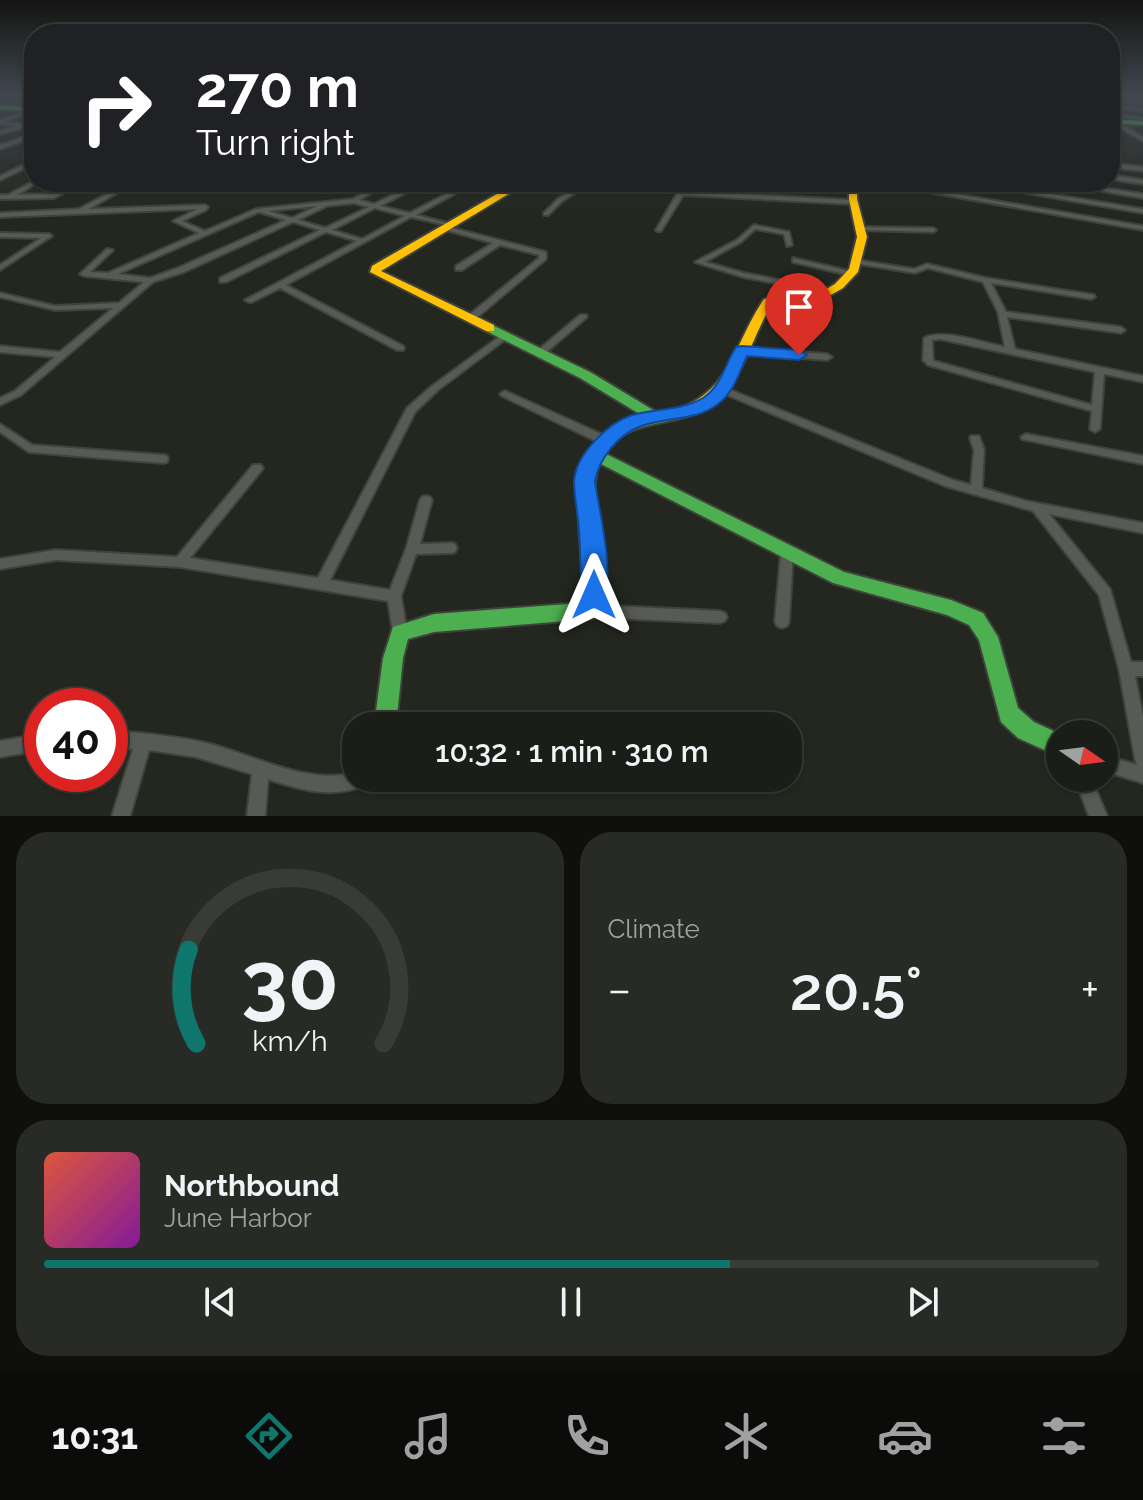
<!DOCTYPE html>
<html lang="en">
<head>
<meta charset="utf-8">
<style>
  body { margin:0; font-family:Raleway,sans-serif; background:#282a25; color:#f1f3f6; height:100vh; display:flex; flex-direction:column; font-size:30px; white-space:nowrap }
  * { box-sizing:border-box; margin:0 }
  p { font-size:26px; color:#a0a2a2 }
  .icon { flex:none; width:44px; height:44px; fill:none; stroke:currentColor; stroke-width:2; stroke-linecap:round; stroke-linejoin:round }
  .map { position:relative; height:816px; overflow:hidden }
  .panel { display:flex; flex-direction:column; gap:16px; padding:16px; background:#0f100d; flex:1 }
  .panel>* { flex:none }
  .guide { position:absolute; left:24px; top:24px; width:1096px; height:168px; border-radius:32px; box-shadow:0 2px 6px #0004,0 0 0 2px #393b37; background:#202124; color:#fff; overflow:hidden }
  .needle { width:52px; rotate:104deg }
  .controls { position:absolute; left:1046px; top:720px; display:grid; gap:16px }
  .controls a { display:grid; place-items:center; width:72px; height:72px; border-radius:50%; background:#1b1d18; box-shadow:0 2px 6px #0004,0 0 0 2px #393b37; font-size:40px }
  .speed { position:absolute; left:24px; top:688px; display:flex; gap:16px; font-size:40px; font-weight:700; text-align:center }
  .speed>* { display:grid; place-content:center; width:104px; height:104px; border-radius:50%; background:#1b1d18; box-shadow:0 2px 6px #0004,0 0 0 2px #393b37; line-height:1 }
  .speed .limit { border:12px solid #d22; background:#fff; color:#111 }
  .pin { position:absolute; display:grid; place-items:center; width:68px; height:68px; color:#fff; margin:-82px -34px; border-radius:50% 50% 50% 0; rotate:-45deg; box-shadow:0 0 8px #0007 }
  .pin .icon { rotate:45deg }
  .me { position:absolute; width:88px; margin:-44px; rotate:0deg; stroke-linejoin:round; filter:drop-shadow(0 0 6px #0008) }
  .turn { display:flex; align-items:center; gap:28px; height:168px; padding:0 40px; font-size:36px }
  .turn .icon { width:104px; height:104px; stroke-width:2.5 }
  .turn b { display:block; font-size:56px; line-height:68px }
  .big { font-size:60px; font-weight:600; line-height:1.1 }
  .panel .widget { flex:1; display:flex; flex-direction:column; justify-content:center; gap:12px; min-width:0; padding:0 28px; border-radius:32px; background:#282a25 }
  .panel .dial { align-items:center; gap:0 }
  .dial svg { height:208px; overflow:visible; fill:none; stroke:#393b37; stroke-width:7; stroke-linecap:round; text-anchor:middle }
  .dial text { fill:#f1f3f6; stroke:none }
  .song { display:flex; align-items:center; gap:24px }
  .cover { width:96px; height:96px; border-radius:12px; background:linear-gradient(135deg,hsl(10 70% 55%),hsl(290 70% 35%)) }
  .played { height:8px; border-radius:4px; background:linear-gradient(90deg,#0f766e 65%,#393b37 65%) }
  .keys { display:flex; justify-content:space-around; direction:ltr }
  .heat { display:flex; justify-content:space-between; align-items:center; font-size:44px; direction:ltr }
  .panel .tiles { flex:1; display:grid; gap:16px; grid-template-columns:1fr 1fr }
  .widget:last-child { grid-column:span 2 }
  .trip { position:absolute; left:342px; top:712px; width:460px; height:80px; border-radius:32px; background:#1b1d18; box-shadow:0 2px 6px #0004,0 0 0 2px #393b37; font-weight:600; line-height:80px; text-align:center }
  .dock { display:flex; height:128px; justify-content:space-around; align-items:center; background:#0b0c0a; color:#a0a2a2 }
  .dock .icon { width:56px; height:56px }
  .dock .current { color:#0f766e }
  .dock b { font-size:36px; color:#f1f3f6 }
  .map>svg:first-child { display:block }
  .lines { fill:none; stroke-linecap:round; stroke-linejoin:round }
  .street-casing { stroke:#40433c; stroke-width:4 }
  .fast-casing { stroke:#40433c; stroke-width:4 }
  .slow-casing { stroke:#40433c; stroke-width:4 }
  .street { fill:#585a55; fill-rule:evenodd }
  .fast { fill:#4caf50; fill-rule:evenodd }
  .slow { fill:#ffc107; fill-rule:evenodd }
  .route { fill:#1a73e8; stroke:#114b97; stroke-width:2 }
</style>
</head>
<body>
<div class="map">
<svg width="1143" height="816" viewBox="0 0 1143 816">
  <rect width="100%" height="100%" fill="#242720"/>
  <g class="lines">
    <!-- street casing -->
    <g class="street-casing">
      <g id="street">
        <polygon points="1110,98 1143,101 1143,103 1110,100"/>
        <polygon points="1110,105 1143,109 1143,111 1110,107"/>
        <polygon points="34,110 34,112 3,122 34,125 34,127 23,126 23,128 0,134 0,131 19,126 0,124 0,120"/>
        <polygon points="1110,113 1143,118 1143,120 1110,115"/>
        <polygon points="1110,120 1114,120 1143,137 1143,141 1110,122"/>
        <polygon points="34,134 34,137 0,149 0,145"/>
        <polygon points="34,160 34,164 0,180 0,176"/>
        <polygon points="1110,163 1143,167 1143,171 1110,167"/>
        <polygon points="1110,175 1143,180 1143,184 1110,179"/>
        <polygon points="34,181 34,182 38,182 17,195 53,194 77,182 85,182 54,198 0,199 0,195 8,195"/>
        <path d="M129,182H136L89,209L205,205L208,207L206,210L182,221L205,231L256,209L353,199L372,188L327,184L324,182L377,185L383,182H390L359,200L374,204L419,182H427L380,206L410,213L469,182H476L416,215L451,224V226L411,217L286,285L403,346L404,348L403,350H397L280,288L252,302H249L245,300L357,241L326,232L226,282H220V278L320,230L293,222L184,272L153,282L21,395L0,405V398L15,391L55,357L0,352V346L60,352L113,308L55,310L0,297V293L55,306L119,303L144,282L84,276L80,274L107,249L113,250L90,272L108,273L199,233L173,221L198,209L0,217V213L79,209ZM354,203L369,207L325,228L298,220L325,207L326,206ZM317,206L292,218L268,211ZM375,208L405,216L362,239L332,230ZM259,212L286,220L178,268L150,278L118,274Z"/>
        <polygon points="585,182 592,182 562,201 548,215 544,215 544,213 558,199"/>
        <polygon points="684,182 690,182 685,191 852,200 855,202 852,204 683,195 661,231 657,231 656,230"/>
        <polygon points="872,182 885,182 1143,226 1143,230"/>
        <polygon points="962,182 976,182 1143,209 1143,213"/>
        <polygon points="1050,182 1064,182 1143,194 1143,198"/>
        <polygon points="754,225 789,232 792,245 787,246 784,234 755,229 741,242 705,262 744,273 832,290 832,294 743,277 695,262 737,240"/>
        <polygon points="444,226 546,252 546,259 474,320 468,320 468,316 539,258 539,255 500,245 462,270 456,270 456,266 493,243 442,229 442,227"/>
        <polygon points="861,227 933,228 936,230 933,232 859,230 859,228"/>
        <polygon points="0,233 49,234 52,236 0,270 0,265 41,238 0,237"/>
        <polygon points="793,258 853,272 857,274 853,276 793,262"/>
        <path d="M857,260L914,269L927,264L986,278L1094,295L1095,297L1091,299L991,283L1006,312L1121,327L1125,330L1121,333L1007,317L1015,349L1143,376V382L1104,374L1100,429L1095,432L1090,429L1092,411L928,365L923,360L924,338C943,328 983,343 1005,347L998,312L983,282L928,268L915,273L860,264H857ZM940,339L1095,372L1092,405L934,361L933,359L932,340Z"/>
        <polygon points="580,315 586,315 587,317 543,355 537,355 536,353 537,351"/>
        <polygon points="503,334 507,337 506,339 438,390 415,412 330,580 390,590 406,549 420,500 422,497 426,496 430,497 432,500 420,544 451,543 455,544 457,548 455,552 451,553 416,554 401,596 407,633 405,637 400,639 395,637 393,633 388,601 180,567 56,560 0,569 0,559 56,550 177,557 253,465 261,465 263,468 261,471 190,558 318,578 407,408 432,386"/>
        <polygon points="742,348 827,354 832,357 827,360 739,353 738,351"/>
        <polygon points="723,387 953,480 971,485 974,450 970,438 971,436 979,436 984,450 982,488 1026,501 1143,523 1143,533 1049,514 1110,589 1131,662 1143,662 1143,676 1135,676 1143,717 1143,783 1104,771 1104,755 1137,765 1135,759 1119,669 1099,595 1033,511 945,486 720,392 718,390 720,388"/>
        <polygon points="505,391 610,438 611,441 610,444 602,444 502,396 500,394"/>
        <polygon points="0,424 32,445 163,455 167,456 168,459 167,462 163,463 29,452 0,432"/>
        <polygon points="1026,434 1143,456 1143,464 1022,439 1021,437"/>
        <polygon points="787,547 791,548 793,552 789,622 787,626 782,628 777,626 775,622 781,552 783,548"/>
        <polygon points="590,605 720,611 725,613 727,617 725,621 720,623 590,617 585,615 583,611 585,607"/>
        <path d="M110,731C145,733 180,736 214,745C257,757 311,786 356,772V778H372L370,784C333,799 304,791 268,779L265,816H247L252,774L196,757L149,750L130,816H112L133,749L110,747Z"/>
        <polygon points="42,734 42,750 0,757 0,741"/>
        <polygon points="1075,778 1091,778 1107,816 1089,816"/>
      </g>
    </g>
    <!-- fast casing -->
    <g class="fast-casing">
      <g id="fast">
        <polygon points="0,105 34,108 34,112 0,109"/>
        <polygon points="1110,119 1143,121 1143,125 1110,123"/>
        <path d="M490,324L590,372L658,413L672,411L679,416L677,419C649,426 621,427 604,453L844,572L951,600L983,613L998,637L1018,708L1034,722L1060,734V757L1018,738L1001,722L979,640L969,625L947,615L833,583L599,463C595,478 593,493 594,508C596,539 610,589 597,617L590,619L434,632L408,639L403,658L396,726H374L383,658L393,627L434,614L581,603C590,532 545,441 643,416L580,378L486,331L484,328Z"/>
      </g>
    </g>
    <!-- slow casing -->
    <g class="slow-casing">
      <g id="slow">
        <polygon points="518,182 528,182 381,271 494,325 494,331 486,331 370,272 372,266"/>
        <path d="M849,182H857V199L867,237L858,272L843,288L822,300L772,304C749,341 739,400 692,415C683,417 676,421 667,419L665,416L667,413C733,393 730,350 764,299L816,295L835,284L849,269L857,237L849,199Z"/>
      </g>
    </g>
    <!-- street -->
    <use href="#street" class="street"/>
    <!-- fast -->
    <use href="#fast" class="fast"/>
    <!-- slow -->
    <use href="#slow" class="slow"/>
  </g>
  <!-- sky -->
  <linearGradient id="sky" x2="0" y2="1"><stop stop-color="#141512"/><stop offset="0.45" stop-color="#3f474e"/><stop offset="1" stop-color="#3f474e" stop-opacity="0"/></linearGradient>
  <rect width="1143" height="210" fill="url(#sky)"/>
  <!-- route -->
  <path class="route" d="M742,346L799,350L807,355L799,360L747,356C739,373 734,392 718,404C695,422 667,416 641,426C619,434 599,458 595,481C599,512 616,575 602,602L594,605L585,602C579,590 581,547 579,530C578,514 574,497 574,481C576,454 608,423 632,415C656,408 681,411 703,398C721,387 725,364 736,347Z"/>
</svg>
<div class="controls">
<a><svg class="needle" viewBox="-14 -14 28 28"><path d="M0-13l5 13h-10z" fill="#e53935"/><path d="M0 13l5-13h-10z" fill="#a0a2a2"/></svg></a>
</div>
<div class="speed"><div class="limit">40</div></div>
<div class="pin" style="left:799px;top:355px;background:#d93025"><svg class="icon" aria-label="arrive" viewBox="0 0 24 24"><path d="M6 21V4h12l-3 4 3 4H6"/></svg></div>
<svg class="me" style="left:594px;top:595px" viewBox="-20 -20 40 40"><path d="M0-17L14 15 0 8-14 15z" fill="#1a73e8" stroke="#fff" stroke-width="4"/></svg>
<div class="trip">10:32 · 1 min · 310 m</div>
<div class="guide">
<div class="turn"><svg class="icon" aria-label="right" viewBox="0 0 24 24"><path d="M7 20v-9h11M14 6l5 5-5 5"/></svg><div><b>270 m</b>Turn right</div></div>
</div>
</div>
<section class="panel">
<div class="tiles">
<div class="widget dial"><svg viewBox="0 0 100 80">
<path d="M14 69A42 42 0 1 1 86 69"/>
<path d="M14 69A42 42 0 0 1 11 33" stroke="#0f766e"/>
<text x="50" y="56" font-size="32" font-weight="700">30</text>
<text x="50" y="72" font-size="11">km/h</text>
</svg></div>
<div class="widget"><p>Climate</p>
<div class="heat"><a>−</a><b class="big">20.5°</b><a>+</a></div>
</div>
<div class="widget">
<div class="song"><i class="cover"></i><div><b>Northbound</b><p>June Harbor</p></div></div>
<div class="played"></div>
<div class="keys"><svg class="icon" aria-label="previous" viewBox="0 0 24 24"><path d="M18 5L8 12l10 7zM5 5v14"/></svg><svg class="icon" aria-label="pause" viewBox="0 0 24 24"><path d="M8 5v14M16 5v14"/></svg><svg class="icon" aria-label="next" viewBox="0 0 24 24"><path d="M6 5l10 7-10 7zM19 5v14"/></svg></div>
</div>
</div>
</section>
<nav class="dock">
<b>10:31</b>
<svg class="icon current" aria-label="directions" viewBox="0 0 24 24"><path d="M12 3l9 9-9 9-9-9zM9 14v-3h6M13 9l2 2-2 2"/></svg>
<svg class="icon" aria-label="music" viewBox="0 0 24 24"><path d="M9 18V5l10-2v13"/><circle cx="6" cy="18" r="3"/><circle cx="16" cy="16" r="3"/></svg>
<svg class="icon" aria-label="phone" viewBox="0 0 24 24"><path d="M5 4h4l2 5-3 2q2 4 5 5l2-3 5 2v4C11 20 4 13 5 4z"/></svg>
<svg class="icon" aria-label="climate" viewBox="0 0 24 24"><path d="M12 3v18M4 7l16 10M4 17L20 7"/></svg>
<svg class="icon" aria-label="car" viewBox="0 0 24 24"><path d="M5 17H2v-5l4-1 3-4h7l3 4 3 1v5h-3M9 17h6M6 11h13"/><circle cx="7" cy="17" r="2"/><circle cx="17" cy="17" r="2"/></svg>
<svg class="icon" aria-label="filters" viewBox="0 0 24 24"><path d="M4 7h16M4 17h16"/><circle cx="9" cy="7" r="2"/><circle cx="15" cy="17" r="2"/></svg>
</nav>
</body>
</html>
